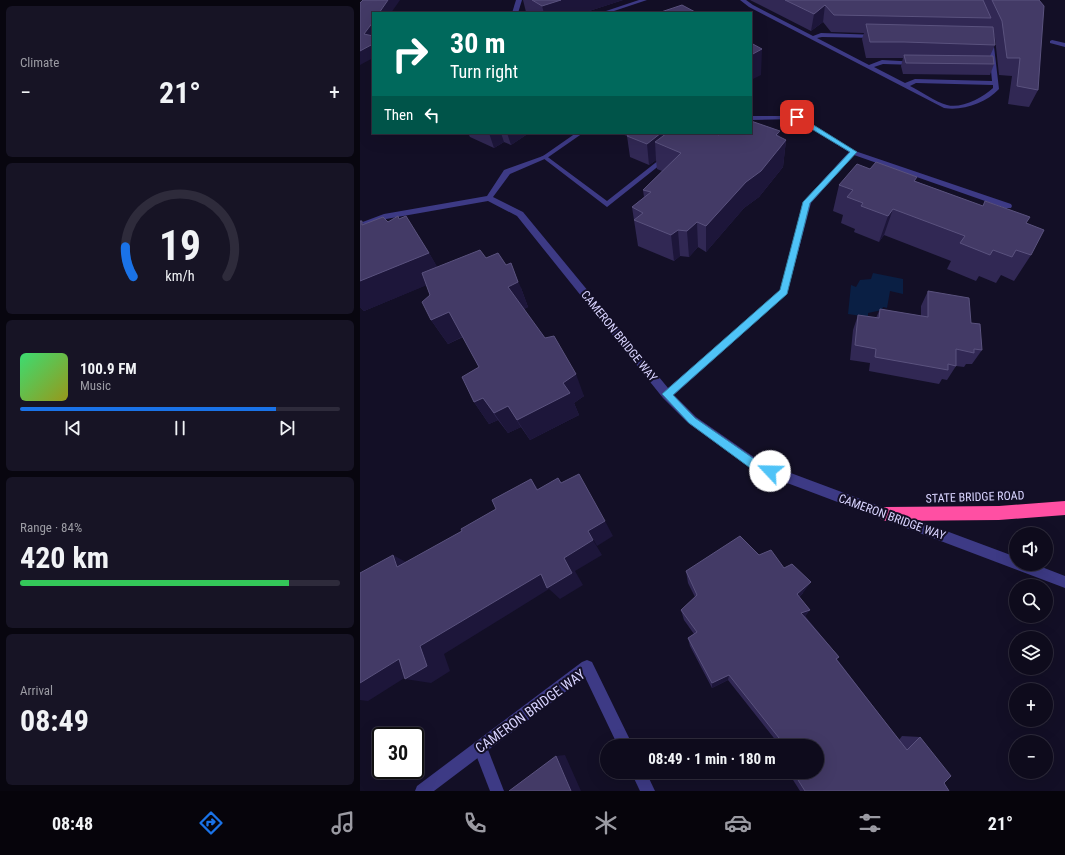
<!DOCTYPE html>
<html lang="en">
<head>
<meta charset="utf-8">
<style>
  body { margin:0; font-family:"Roboto Condensed",sans-serif; background:#171425; color:#f1f3f6; height:100vh; display:flex; flex-direction:column; font-size:15px; white-space:nowrap }
  * { box-sizing:border-box; margin:0 }
  p { font-size:13px; color:#9b9ba3 }
  .icon { flex:none; width:22px; height:22px; fill:none; stroke:currentColor; stroke-width:2; stroke-linecap:round; stroke-linejoin:round }
  .map { position:relative; flex:1; overflow:hidden }
  .panel { display:flex; flex-direction:column; gap:6px; padding:6px; background:#08060f; width:360px }
  .panel>* { flex:none }
  .guide { position:absolute; left:12px; top:12px; width:380px; height:122px; border-radius:0px; box-shadow:0 4px 16px #0002,0 0 0 1px #2e2b3b; background:#00695c; color:#fff; overflow:hidden }
  .fabs { position:absolute; left:649px; top:527px; display:grid; gap:8px }
  .fabs a { display:grid; place-items:center; width:44px; height:44px; border-radius:50%; background:#0e0b1c; box-shadow:0 4px 16px #0002,0 0 0 1px #2e2b3b; font-size:20px }
  .speed { position:absolute; left:12px; top:727px; display:flex; gap:8px; font-size:20px; font-weight:700; text-align:center }
  .speed>* { display:grid; place-content:center; width:52px; height:52px; border-radius:50%; background:#0e0b1c; box-shadow:0 4px 16px #0002,0 0 0 1px #2e2b3b; line-height:1 }
  .speed .limit { border:2px solid #111; border-radius:6px; background:#fff; color:#111 }
  .pin { position:absolute; display:grid; place-items:center; width:34px; height:34px; color:#fff; margin:-17px; border-radius:8px; box-shadow:0 2px 6px #0006 }
  .me { position:absolute; width:44px; margin:-22px; rotate:294deg; stroke-linejoin:round; filter:drop-shadow(0 0 3px #0008) }
  .turn { display:flex; align-items:center; gap:14px; height:84px; padding:0 12px; font-size:18px }
  .turn .icon { width:52px; height:52px; stroke-width:2.5 }
  .turn b { display:block; font-size:28px; line-height:34px }
  .then { display:flex; align-items:center; height:38px; padding:0 12px; background:#0003; gap:8px; font-size:15px }
  .big { font-size:30px; font-weight:700; line-height:1.1 }
  .panel .tile { flex:1; display:flex; flex-direction:column; justify-content:center; gap:6px; min-width:0; padding:0 14px; border-radius:6px; background:#171425 }
  .panel .dial { align-items:center; gap:0 }
  .dial svg { height:104px; overflow:visible; fill:none; stroke:#2e2b3b; stroke-width:7; stroke-linecap:round; text-anchor:middle }
  .dial text { fill:#f1f3f6; stroke:none }
  .song { display:flex; align-items:center; gap:12px }
  .cover { width:48px; height:48px; border-radius:6px; background:linear-gradient(135deg,hsl(140 70% 55%),hsl(60 70% 35%)) }
  .played { height:4px; border-radius:2px; background:linear-gradient(90deg,#1a73e8 80%,#2e2b3b 80%) }
  .keys { display:flex; justify-content:space-around; direction:ltr }
  .heat { display:flex; justify-content:space-between; align-items:center; font-size:22px; direction:ltr }
  .charge { height:6px; border-radius:3px; background:linear-gradient(90deg,#34c759 84%,#2e2b3b 0) }
  .trip { position:absolute; left:240px; top:739px; width:224px; height:40px; border-radius:20px; background:#0e0b1c; box-shadow:0 4px 16px #0002,0 0 0 1px #2e2b3b; font-weight:700; line-height:40px; text-align:center }
  .menu { display:flex; height:64px; justify-content:space-around; align-items:center; background:#06040b; color:#9b9ba3 }
  .menu .icon { width:28px; height:28px }
  .menu .selected { color:#1a73e8 }
  .menu b { font-size:18px; color:#f1f3f6 }
  main { display:flex; flex:1; min-height:0 }
  .map>svg:first-child { display:block }
  .water { fill:#0a1f44 }
  .lines { fill:none; stroke-linecap:round; stroke-linejoin:round }
  .lane { fill:#3d3a85; fill-rule:evenodd }
  .street { fill:#3d3a85; fill-rule:evenodd }
  .highway { fill:#ff4fa3; fill-rule:evenodd }
  .wall { fill:#312854 }
  .shaded-wall { fill:#1d163a }
  .building { fill:#433a66; stroke:#5a527e }
  .route { fill:#4fc3f7; stroke:#337fa1 }
  .labels { text-anchor:middle; stroke-width:4; stroke-linejoin:round; paint-order:stroke }
  .street-label { font-size:12px; fill:#d9d4ff; stroke:#130f26 }
  .near-street-label { font-size:14px; fill:#d9d4ff; stroke:#130f26 }
</style>
</head>
<body>
<main>
<section class="panel">
<div class="tile"><p>Climate</p>
<div class="heat"><a>−</a><b class="big">21°</b><a>+</a></div>
</div>
<div class="tile dial"><svg viewBox="0 0 100 80">
<path d="M14 69A42 42 0 1 1 86 69"/>
<path d="M14 69A42 42 0 0 1 8 46" stroke="#1a73e8"/>
<text x="50" y="56" font-size="32" font-weight="700">19</text>
<text x="50" y="72" font-size="11">km/h</text>
</svg></div>
<div class="tile">
<div class="song"><i class="cover"></i><div><b>100.9 FM</b><p>Music</p></div></div>
<div class="played"></div>
<div class="keys"><svg class="icon" aria-label="previous" viewBox="0 0 24 24"><path d="M18 5L8 12l10 7zM5 5v14"/></svg><svg class="icon" aria-label="pause" viewBox="0 0 24 24"><path d="M8 5v14M16 5v14"/></svg><svg class="icon" aria-label="next" viewBox="0 0 24 24"><path d="M6 5l10 7-10 7zM19 5v14"/></svg></div>
</div>
<div class="tile"><p>Range · 84%</p><b class="big">420 km</b><div class="charge"></div></div>
<div class="tile"><p>Arrival</p><b class="big">08:49</b></div>
</section>
<div class="map">
<svg width="705" height="791" viewBox="0 0 705 791">
  <rect width="100%" height="100%" fill="#130f26"/>
  <!-- water -->
  <polygon class="water" points="513,273 543,279 543,294 530,291 527,308 523,307 522,310 508,313 508,317 488,314 491,285 496,287 500,280 511,279"/>
  <g class="lines">
    <!-- lane -->
    <g class="lane">
      <polygon points="156,0 162,0 158,13 152,13"/>
      <polygon points="279,0 287,0 248,13 240,13"/>
      <path d="M380,0H386L393,5L453,36L461,33L518,35L519,36L516,38L462,37L457,38L509,65L522,60L558,62L559,63L556,65L523,64L514,67L545,83L555,79L632,81L628,39L633,38L639,89C626,103 603,111 584,108L389,7ZM556,83L633,85V88C622,98 601,109 587,105C575,102 561,91 550,86Z"/>
      <polygon points="692,40 705,43 705,47 690,43 690,41"/>
      <polygon points="185,155 247,201 304,156 310,157 247,207 183,158 181,157"/>
      <polygon points="120,740 125,742 144,791 130,791 113,747 115,742"/>
    </g>
    <!-- street -->
    <g class="street">
      <polygon points="391,116 439,116 495,151 651,204 652,206 651,208 645,208 494,155 451,203 427,294 314,395 336,417 401,462 656,557 656,564 674,564 705,576 705,588 393,470 328,423 303,398 157,216 128,201 26,219 0,229 0,223 24,214 127,196 144,170 183,156 216,133 223,133 187,158 150,174 133,197 163,212 308,388 420,291 443,202 489,152 436,119 391,120"/>
      <polygon points="227,660 232,662 273,746 258,746 225,677 74,791 55,791 57,786 222,662"/>
      <polygon points="271,772 286,772 295,791 280,791"/>
    </g>
    <!-- highway -->
    <polygon class="highway" points="705,501 705,515 639,520 526,521 521,519 519,514 521,509 526,507 639,506"/>
  </g>
  <!-- wall -->
  <g class="wall">
    <polygon points="163,0 263,0 223,13 167,13 166,12"/>
    <polygon points="390,0 679,0 678,90 669,107 648,104 652,76 639,75 635,38 634,35 635,45 630,56 634,64 630,75 543,74 541,66 543,58 506,58 502,39 504,33 471,32 463,22 451,31"/>
    <polygon points="108,133 169,133 151,145 144,142 134,148 110,137"/>
    <polygon points="259,133 354,133 359,135 419,137 426,140 423,167 399,197 384,208 346,252 338,247 329,257 320,256 314,261 278,246 272,207 284,197 283,190 302,171 297,169 296,160 289,165 270,157 267,136"/>
    <polygon points="510,169 557,177 555,181 666,223 671,255 654,281 641,275 636,283 619,276 616,281 587,269 591,261 524,235 519,242 494,232 495,229 481,223 483,215 473,211 479,185"/>
    <polygon points="40,219 69,253 77,267 126,258 161,288 168,307 164,309 224,396 214,403 219,415 170,440 161,427 148,433 138,420 129,424 114,402 119,367 103,337 88,344 71,320 70,295 66,285 4,311 1,308 0,308 0,221 4,224 28,222"/>
    <polygon points="568,291 611,323 622,350 612,364 606,364 604,367 596,366 587,380 582,379 579,384 509,371 510,363 490,360 493,330 498,315 516,318 520,309 561,316 561,306"/>
    <polygon points="399,555 424,568 443,593 439,597 450,610 445,616 479,657 477,659 539,740 542,736 560,737 584,783 589,791 440,791 428,772 457,772 457,746 411,746 417,742 368,680 352,688 330,646 328,638 334,634 324,620 321,610 335,597 328,583 326,571"/>
  </g>
  <!-- shaded-wall -->
  <g class="shaded-wall">
    <polygon points="28,0 40,0 31,13 19,13"/>
    <polygon points="201,0 263,0 223,13 184,13 182,6"/>
    <polygon points="465,5 463,22 451,31 454,14"/>
    <polygon points="13,22 13,58 0,65 0,51 4,34"/>
    <polygon points="402,49 401,75 391,80 391,55"/>
    <polygon points="420,131 418,151 426,140 423,167 399,197 384,208 346,252 346,226 416,135"/>
    <polygon points="129,133 141,133 144,142 134,148"/>
    <polygon points="147,133 169,133 151,145"/>
    <polygon points="301,133 324,133 295,142 296,160 289,165 287,144"/>
    <polygon points="533,209 524,235 519,242 528,216"/>
    <polygon points="337,222 338,247 329,257 327,231"/>
    <polygon points="318,230 320,256 314,261 311,235"/>
    <polygon points="69,253 84,278 4,311 1,308 0,308 0,281"/>
    <polygon points="151,263 161,288 168,307 160,311 148,287"/>
    <polygon points="89,312 104,336 88,344 71,320"/>
    <polygon points="216,374 224,396 214,403 219,415 170,440 157,420 203,383"/>
    <polygon points="123,398 138,420 129,424 114,402"/>
    <polygon points="148,406 161,427 148,433 134,413"/>
    <polygon points="171,479 184,497 177,490"/>
    <polygon points="245,521 253,536 237,546 228,531"/>
    <polygon points="233,540 242,555 215,571 223,585 200,599 189,589 84,654 90,671 71,683 45,679 60,646 181,574 204,558"/>
    <polygon points="33,555 57,568 37,567"/>
    <polygon points="451,582 443,593 430,605 437,594"/>
    <polygon points="450,610 442,619 441,613"/>
    <polygon points="39,659 65,665 8,701 0,700 0,683"/>
    <polygon points="369,675 368,680 352,688 352,683"/>
    <polygon points="205,755 221,791 211,791 196,756"/>
  </g>
  <!-- building -->
  <g class="building">
    <polygon points="3,0 28,0 19,13 13,13 13,22 4,34 13,36 13,41 11,41 13,42 13,44 0,51 0,3"/>
    <polygon points="172,0 201,0 182,6"/>
    <polygon points="425,0 623,0 631,18 474,15 465,5 454,14"/>
    <polygon points="632,0 679,0 684,6 678,90 657,86 660,58 647,58 642,21"/>
    <polygon points="322,5 337,13 298,13"/>
    <polygon points="506,24 633,27 635,45 544,42 510,42"/>
    <polygon points="391,43 402,49 391,55"/>
    <polygon points="544,55 633,56 634,64 546,63"/>
    <polygon points="391,121 420,131 416,135 426,140 401,171 386,182 346,226 337,222 327,231 318,230 311,235 274,220 283,213 272,207 291,192 283,190 321,153 295,142 307,133 354,133 359,135 361,133 391,133"/>
    <polygon points="271,133 301,133 287,144 267,136"/>
    <polygon points="516,162 557,177 554,181 623,206 625,201 670,217 666,223 684,230 671,255 656,250 652,257 633,250 630,255 600,243 605,236 533,209 528,216 501,206 503,203 487,197 493,190 479,185 497,164 510,169"/>
    <polygon points="38,216 39,219 46,216 69,253 0,281 0,221 2,221 2,225 23,217 28,222"/>
    <polygon points="120,250 126,258 138,253 146,265 151,263 158,282 148,287 185,338 194,336 216,374 203,383 210,393 157,420 148,406 134,413 123,398 114,402 102,377 119,367 89,312 71,320 62,302 70,295 62,273"/>
    <polygon points="568,291 609,298 611,323 620,324 622,350 614,349 614,353 596,349 596,366 588,364 588,370 515,357 516,349 495,345 498,315 519,318 520,309 568,317"/>
    <polygon points="219,474 245,521 228,531 233,540 204,558 212,573 187,588 181,574 60,646 67,666 45,679 39,659 0,683 0,573 33,555 37,567 102,531 101,529 136,509 132,500 171,479 177,490 198,478 201,483"/>
    <polygon points="380,536 399,555 411,550 424,568 432,564 451,582 437,594 450,610 441,613 479,657 476,659 547,750 560,737 591,776 584,783 589,791 445,791 433,772 457,772 457,746 418,746 423,743 369,675 352,683 328,638 337,632 321,610 337,595 326,571"/>
    <polygon points="196,756 211,791 149,791"/>
  </g>
  <!-- route -->
  <polygon class="route" points="435,116 439,116 497,152 450,203 427,294 313,395 335,418 400,463 414,468 415,471 414,475 410,476 393,470 329,423 302,394 420,290 443,202 490,152 435,119"/>
  <g class="labels">
    <!-- street labels -->
    <g class="street-label">
      <text transform="translate(259 336) rotate(51)" y="4">CAMERON BRIDGE WAY</text>
      <text transform="translate(615 497) rotate(-2)" y="4">STATE BRIDGE ROAD</text>
      <text transform="translate(532 517) rotate(20)" y="4">CAMERON BRIDGE WAY</text>
    </g>
    <!-- near-street labels -->
    <g class="near-street-label">
      <text transform="translate(170 711) rotate(-36)" y="5">CAMERON BRIDGE WAY</text>
    </g>
  </g>
</svg>
<div class="fabs">
<a><svg class="icon" aria-label="sound" viewBox="0 0 24 24"><path d="M4 9h4l5-4v14l-5-4H4zM17 9q2 3 0 6"/></svg></a>
<a><svg class="icon" aria-label="search" viewBox="0 0 24 24"><circle cx="10" cy="10" r="6"/><path d="M15 15l6 6"/></svg></a>
<a><svg class="icon" aria-label="layers" viewBox="0 0 24 24"><path d="M12 4l9 5-9 5-9-5zM3 14l9 5 9-5"/></svg></a>
<a>+</a>
<a>−</a>
</div>
<div class="speed"><div class="limit">30</div></div>
<div class="pin" style="left:437px;top:117px;background:#d93025"><svg class="icon" aria-label="arrive" viewBox="0 0 24 24"><path d="M6 21V4h12l-3 4 3 4H6"/></svg></div>
<svg class="me" style="left:410px;top:471px" viewBox="-20 -20 40 40"><circle r="19" fill="#fff"/><path d="M0-13L10 11 0 6-10 11z" fill="#4fc3f7"/></svg>
<div class="trip">08:49 · 1 min · 180 m</div>
<div class="guide">
<div class="turn"><svg class="icon" aria-label="right" viewBox="0 0 24 24"><path d="M7 20v-9h11M14 6l5 5-5 5"/></svg><div><b>30 m</b>Turn right</div></div>
<div class="then">Then<svg class="icon" aria-label="left" viewBox="0 0 24 24"><path d="M17 20v-9H6M10 6l-5 5 5 5"/></svg></div>
</div>
</div>
</main>
<nav class="menu">
<b>08:48</b>
<svg class="icon selected" aria-label="directions" viewBox="0 0 24 24"><path d="M12 3l9 9-9 9-9-9zM9 14v-3h6M13 9l2 2-2 2"/></svg>
<svg class="icon" aria-label="music" viewBox="0 0 24 24"><path d="M9 18V5l10-2v13"/><circle cx="6" cy="18" r="3"/><circle cx="16" cy="16" r="3"/></svg>
<svg class="icon" aria-label="phone" viewBox="0 0 24 24"><path d="M5 4h4l2 5-3 2q2 4 5 5l2-3 5 2v4C11 20 4 13 5 4z"/></svg>
<svg class="icon" aria-label="climate" viewBox="0 0 24 24"><path d="M12 3v18M4 7l16 10M4 17L20 7"/></svg>
<svg class="icon" aria-label="car" viewBox="0 0 24 24"><path d="M5 17H2v-5l4-1 3-4h7l3 4 3 1v5h-3M9 17h6M6 11h13"/><circle cx="7" cy="17" r="2"/><circle cx="17" cy="17" r="2"/></svg>
<svg class="icon" aria-label="filters" viewBox="0 0 24 24"><path d="M4 7h16M4 17h16"/><circle cx="9" cy="7" r="2"/><circle cx="15" cy="17" r="2"/></svg>
<b>21°</b>
</nav>
</body>
</html>
